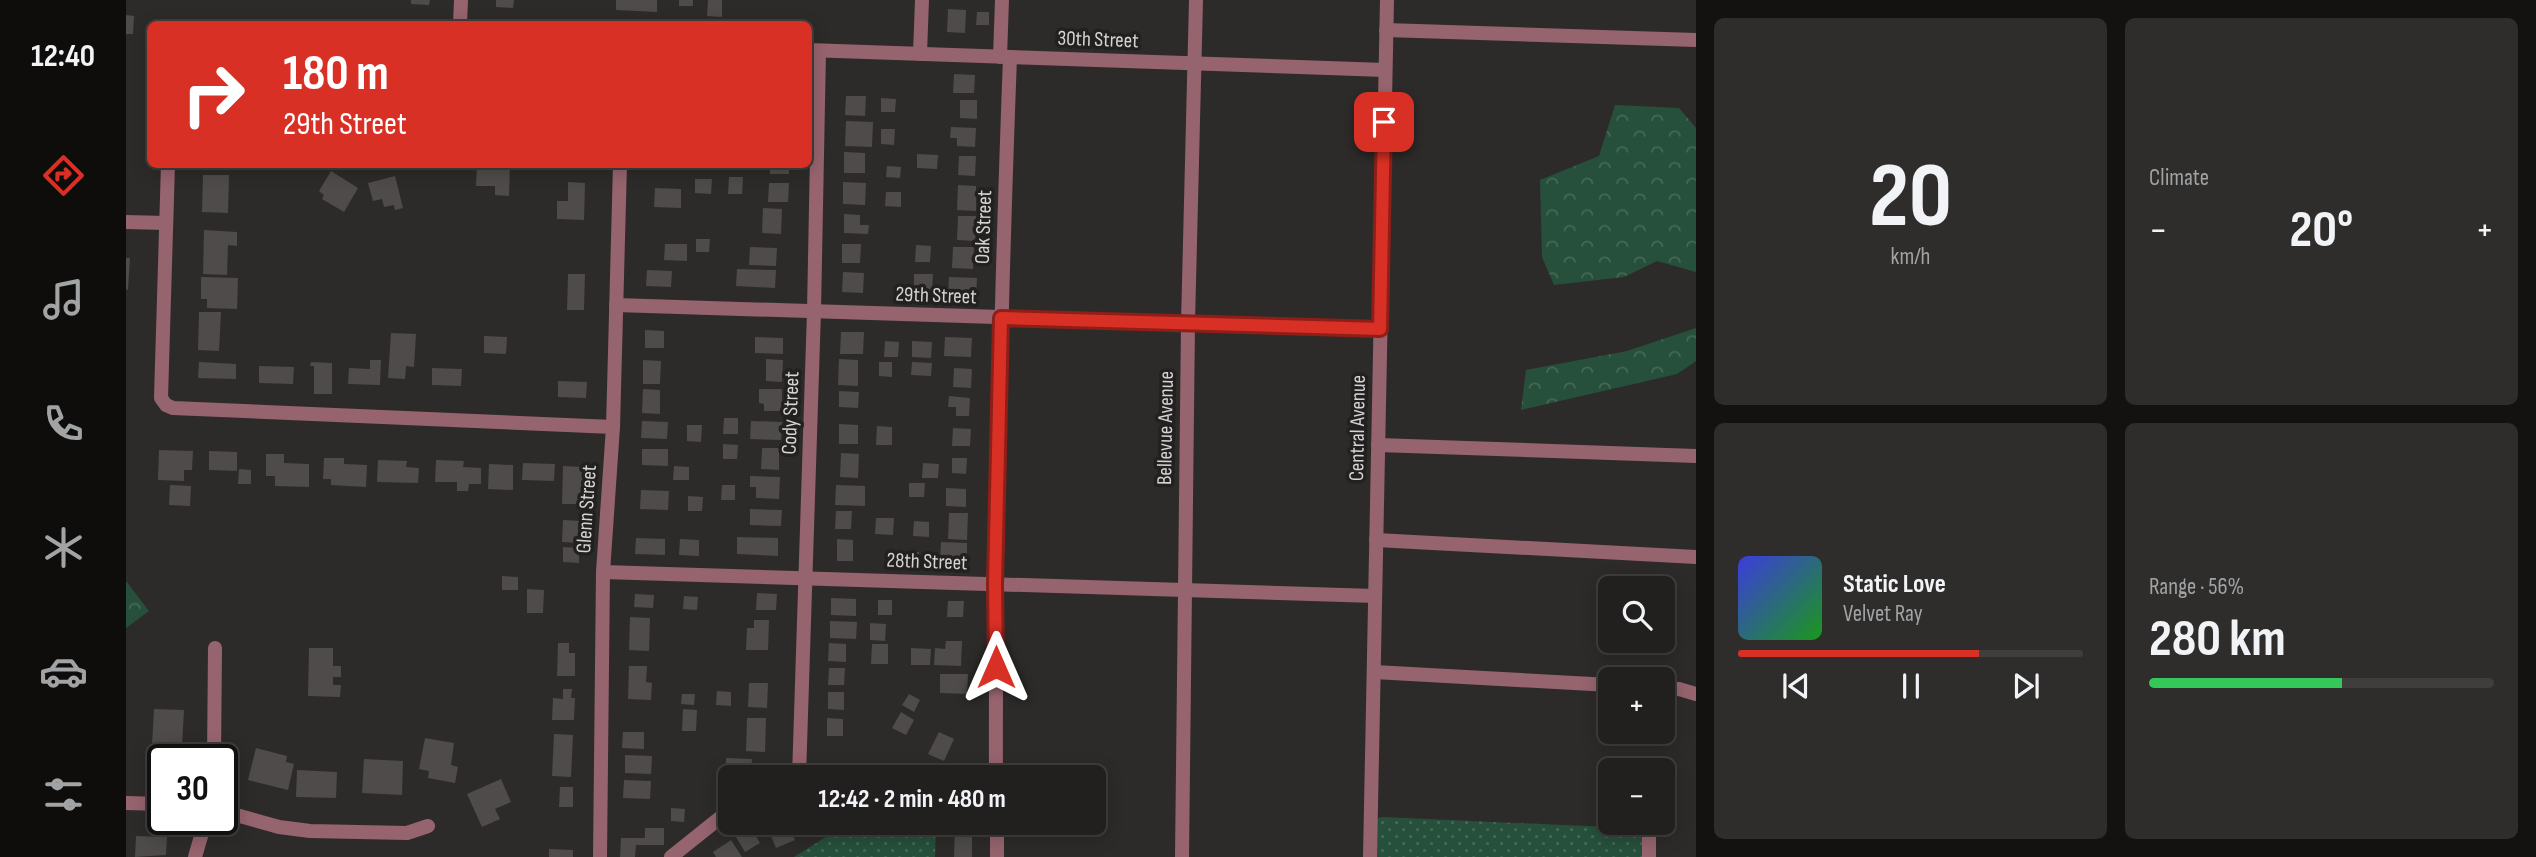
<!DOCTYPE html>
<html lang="en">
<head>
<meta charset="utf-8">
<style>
  body { margin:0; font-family:"Sofia Sans Condensed",sans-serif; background:#2e2d2c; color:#f1f3f6; height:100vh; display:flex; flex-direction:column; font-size:26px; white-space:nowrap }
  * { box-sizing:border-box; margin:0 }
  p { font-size:23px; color:#a2a3a4 }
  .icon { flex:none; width:38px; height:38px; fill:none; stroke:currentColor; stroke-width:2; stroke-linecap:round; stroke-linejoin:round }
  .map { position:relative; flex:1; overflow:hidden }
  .sheet { display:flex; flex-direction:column; gap:18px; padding:18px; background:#131211; width:840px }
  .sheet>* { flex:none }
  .hud { position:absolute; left:21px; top:21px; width:665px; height:147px; border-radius:10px; box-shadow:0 4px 18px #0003,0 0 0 2px #3f3e3d; background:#d93025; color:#fff; overflow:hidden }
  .tools { position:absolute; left:1472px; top:576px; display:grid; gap:14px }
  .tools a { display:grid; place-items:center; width:77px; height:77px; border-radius:10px; background:#22201f; box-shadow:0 4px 18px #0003,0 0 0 2px #3f3e3d; font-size:35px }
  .speed { position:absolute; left:21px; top:744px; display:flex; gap:14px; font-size:35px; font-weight:700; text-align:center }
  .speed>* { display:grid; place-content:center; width:91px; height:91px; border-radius:50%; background:#22201f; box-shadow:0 4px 18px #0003,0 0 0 2px #3f3e3d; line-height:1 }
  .speed .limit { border:4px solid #111; border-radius:10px; background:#fff; color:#111 }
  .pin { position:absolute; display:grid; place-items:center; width:60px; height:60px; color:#fff; margin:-30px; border-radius:14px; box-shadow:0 4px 10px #0006 }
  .me { position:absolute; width:77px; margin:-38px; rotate:0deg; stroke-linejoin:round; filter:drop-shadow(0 0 5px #0008) }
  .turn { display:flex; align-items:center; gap:24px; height:147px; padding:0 21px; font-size:32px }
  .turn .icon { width:91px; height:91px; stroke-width:2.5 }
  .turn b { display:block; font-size:49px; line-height:60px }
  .big { font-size:52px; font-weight:700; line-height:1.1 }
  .sheet .card { flex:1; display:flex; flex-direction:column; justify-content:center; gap:10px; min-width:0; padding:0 24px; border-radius:10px; background:#2e2d2c }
  .sheet .dial { align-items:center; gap:0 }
  .dial b { font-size:91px; line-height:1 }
  .song { display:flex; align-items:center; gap:21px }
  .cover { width:84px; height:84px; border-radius:10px; background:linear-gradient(135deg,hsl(240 70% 55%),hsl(120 70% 35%)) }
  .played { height:7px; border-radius:4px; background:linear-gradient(90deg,#d93025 70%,#3f3e3d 70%) }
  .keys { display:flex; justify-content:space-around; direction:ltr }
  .heat { display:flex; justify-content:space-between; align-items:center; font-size:38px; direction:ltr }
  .charge { height:10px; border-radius:5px; background:linear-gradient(90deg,#34c759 56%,#3f3e3d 0) }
  .sheet .tiles { flex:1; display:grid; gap:18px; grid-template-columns:repeat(2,1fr) }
  .trip { position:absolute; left:592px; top:765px; width:388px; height:70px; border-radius:10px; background:#22201f; box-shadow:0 4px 18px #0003,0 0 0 2px #3f3e3d; font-weight:700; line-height:70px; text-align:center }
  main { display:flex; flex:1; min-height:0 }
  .menu { display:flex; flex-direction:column; width:126px; justify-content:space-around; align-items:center; background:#0e0d0c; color:#a2a3a4 }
  .menu .icon { width:49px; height:49px }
  .menu .on { color:#d93025 }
  .menu b { font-size:32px; color:#f1f3f6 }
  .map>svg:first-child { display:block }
  .forest { fill:url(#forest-crowns) }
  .park { fill:url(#park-dots) }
  .building { fill:#4e4b4a }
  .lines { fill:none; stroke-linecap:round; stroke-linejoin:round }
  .minor { stroke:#96646e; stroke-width:14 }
  .route-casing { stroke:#8d1f18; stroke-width:18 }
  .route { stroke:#d93025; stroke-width:12 }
  .labels { text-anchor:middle; stroke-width:7; stroke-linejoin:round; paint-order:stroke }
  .street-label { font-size:21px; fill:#d5d4d3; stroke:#232120 }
</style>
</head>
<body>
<main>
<nav class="menu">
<b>12:40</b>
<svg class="icon on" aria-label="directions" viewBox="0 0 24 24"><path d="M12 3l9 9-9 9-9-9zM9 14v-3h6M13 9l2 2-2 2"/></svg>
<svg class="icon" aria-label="music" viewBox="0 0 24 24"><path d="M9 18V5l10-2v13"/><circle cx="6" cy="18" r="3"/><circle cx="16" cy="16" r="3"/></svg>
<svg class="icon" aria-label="phone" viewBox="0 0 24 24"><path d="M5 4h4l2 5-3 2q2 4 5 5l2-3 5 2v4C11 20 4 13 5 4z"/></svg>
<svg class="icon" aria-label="climate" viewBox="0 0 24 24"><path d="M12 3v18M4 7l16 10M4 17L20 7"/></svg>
<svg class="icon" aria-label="car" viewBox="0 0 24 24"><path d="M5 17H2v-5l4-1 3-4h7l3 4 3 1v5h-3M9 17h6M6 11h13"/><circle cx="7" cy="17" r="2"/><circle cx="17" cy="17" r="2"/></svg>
<svg class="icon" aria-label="filters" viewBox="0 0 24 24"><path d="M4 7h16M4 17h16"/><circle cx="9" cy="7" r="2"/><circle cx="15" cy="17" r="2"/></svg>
</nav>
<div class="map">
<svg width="1570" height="857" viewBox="0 0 1570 857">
  <defs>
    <pattern id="forest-crowns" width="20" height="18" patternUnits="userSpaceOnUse" patternTransform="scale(1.75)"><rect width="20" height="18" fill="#26503c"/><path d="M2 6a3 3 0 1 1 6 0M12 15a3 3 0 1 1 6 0" fill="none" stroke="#456857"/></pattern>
    <pattern id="park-dots" width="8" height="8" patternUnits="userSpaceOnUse" patternTransform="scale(1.75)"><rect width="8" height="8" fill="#26503c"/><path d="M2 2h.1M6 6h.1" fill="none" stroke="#456857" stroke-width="1.8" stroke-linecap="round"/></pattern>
  </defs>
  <rect width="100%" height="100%" fill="#2d2b29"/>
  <!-- forest -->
  <g class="forest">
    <polygon points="1489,105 1553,108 1570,128 1570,272 1531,261 1498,277 1428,285 1416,257 1414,180 1473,156"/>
    <polygon points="1570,328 1570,361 1551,374 1395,410 1400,370 1501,351"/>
    <polygon points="0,581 23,611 0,628"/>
  </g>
  <!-- park -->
  <g class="park">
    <path d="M1256,817L1504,828C1519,833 1518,843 1517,857H1248L1249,819Z"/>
    <polygon points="724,822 810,823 809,857 668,857"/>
  </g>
  <!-- building -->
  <g class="building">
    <polygon points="285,0 304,0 303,5 285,4"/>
    <polygon points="370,0 388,0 387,8 370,7"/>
    <polygon points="490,0 531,0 531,12 490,10"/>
    <rect x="553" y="0" width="14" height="6"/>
    <polygon points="582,0 596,0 596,17 581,16"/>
    <polygon points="822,9 840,10 839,33 821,32"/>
    <polygon points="851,12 863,12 863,25 850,25"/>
    <polygon points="0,15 8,16 7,34 0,34"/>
    <polygon points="828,74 849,75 848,93 827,93"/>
    <polygon points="720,96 740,96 739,116 719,115"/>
    <polygon points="755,98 770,99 769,112 755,112"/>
    <polygon points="834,100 851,100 851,119 834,118"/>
    <polygon points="720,121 747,122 746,147 719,146"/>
    <polygon points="825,127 850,128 849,147 831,146 831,138 824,138"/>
    <polygon points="755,129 769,129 768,145 755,144"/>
    <polygon points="718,152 739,153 739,173 718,173"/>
    <polygon points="791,154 812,155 811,169 791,168"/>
    <polygon points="833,156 850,156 849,176 832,175"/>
    <polygon points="351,164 384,164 383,196 369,195 369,186 350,186"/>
    <rect x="644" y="164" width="19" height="10"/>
    <polygon points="761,166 775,167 774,178 760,177"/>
    <polygon points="205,171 232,188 218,212 196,199 198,195 193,191"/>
    <polygon points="77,175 103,175 102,213 76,212"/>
    <polygon points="269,176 277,208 269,210 268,205 258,207 256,199 247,201 242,183"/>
    <polygon points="603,177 617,177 616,194 602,194"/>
    <polygon points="569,179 586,179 585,194 569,193"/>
    <polygon points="442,182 459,183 458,220 431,219 431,201 442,201"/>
    <polygon points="717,182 740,183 739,205 717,204"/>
    <polygon points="643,183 663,183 662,202 642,202"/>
    <polygon points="832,185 850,186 850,211 831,210"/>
    <polygon points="529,188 555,189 555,208 528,207"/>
    <polygon points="760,192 775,192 775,207 759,206"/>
    <polygon points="637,208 656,209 655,234 636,233"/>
    <polygon points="718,214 734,215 734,225 743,225 742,234 718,233"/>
    <polygon points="832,216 850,216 849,241 831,240"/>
    <polygon points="78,230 111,232 111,246 102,245 101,275 77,274"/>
    <polygon points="570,239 584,239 583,252 570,252"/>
    <polygon points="539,244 561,244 561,261 538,260"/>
    <polygon points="716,244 735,244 734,263 716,263"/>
    <polygon points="790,245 805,246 804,262 789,262"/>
    <polygon points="624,247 651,248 650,266 623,265"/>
    <polygon points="827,247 848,247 847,269 826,268"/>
    <polygon points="0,258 4,258 2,290 0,289"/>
    <polygon points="611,269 650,270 649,288 610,286"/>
    <polygon points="521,270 546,271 545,287 520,286"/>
    <polygon points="717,272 738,273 737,293 716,292"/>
    <polygon points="442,274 459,274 458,310 441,310"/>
    <polygon points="788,274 807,274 806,291 788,291"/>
    <polygon points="75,277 112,278 111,309 81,308 81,299 75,299"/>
    <polygon points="823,277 851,278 850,298 822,297"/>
    <polygon points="73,312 95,312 93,351 72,350"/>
    <polygon points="519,330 538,331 538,348 519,348"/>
    <polygon points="715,332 738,332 737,354 714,354"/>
    <polygon points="265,333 290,334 288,367 280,366 279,379 262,378"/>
    <polygon points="358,336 381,337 380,354 358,353"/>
    <polygon points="629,337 657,338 657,354 629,353"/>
    <polygon points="819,337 846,338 845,357 818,356"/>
    <polygon points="759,341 773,342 772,357 758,357"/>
    <polygon points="786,341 806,342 805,358 786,357"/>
    <polygon points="640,359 657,360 656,382 640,381"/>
    <polygon points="713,359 732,360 732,386 712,385"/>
    <polygon points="244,360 255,360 254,385 222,384 223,368 244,369"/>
    <polygon points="517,360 535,361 534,384 517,384"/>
    <polygon points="73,362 110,364 110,379 72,378"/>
    <polygon points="185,362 206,363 206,394 188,394 188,366 184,366"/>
    <polygon points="753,362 766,362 766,377 753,376"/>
    <polygon points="786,362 806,363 805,376 785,375"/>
    <polygon points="133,366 168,367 167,384 133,383"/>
    <polygon points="306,368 336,369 335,386 306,385"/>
    <polygon points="828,368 846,369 845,388 827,387"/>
    <polygon points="432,381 461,382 460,398 432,397"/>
    <polygon points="517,389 534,390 534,414 516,413"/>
    <polygon points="633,389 656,389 656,411 638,411 638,404 633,403"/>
    <polygon points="713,391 733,392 732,408 713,407"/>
    <polygon points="823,396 844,398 843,416 830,416 830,407 822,407"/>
    <polygon points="598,418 612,418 612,434 597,434"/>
    <polygon points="516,421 542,422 541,439 515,438"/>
    <polygon points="625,421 656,422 655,440 624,439"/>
    <polygon points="713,424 732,425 732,444 713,444"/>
    <polygon points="561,425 576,425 575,442 561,441"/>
    <polygon points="751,426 766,427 766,445 750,445"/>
    <polygon points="827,428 845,429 844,446 826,446"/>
    <polygon points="597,444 612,445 611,459 597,459"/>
    <polygon points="636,448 653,448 653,470 635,469"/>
    <polygon points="516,449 542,449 542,466 516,465"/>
    <polygon points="33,450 67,451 66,470 58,470 58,481 32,480"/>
    <polygon points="83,451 111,452 111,471 83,470"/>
    <polygon points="715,453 733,454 732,478 714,477"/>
    <polygon points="140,454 158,454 158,463 183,464 183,487 149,486 149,476 140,476"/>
    <polygon points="198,458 218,458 218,464 241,465 240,487 205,485 205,479 197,479"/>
    <polygon points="826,458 841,458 840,474 826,473"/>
    <polygon points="252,460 281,461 280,467 293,468 292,483 251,482"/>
    <polygon points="310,460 338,461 337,467 355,468 355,484 343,484 342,491 331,491 331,482 309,482"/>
    <polygon points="397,463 429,464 428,481 396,480"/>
    <polygon points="797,463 813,464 812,478 796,478"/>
    <polygon points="363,464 387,465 387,490 362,489"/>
    <polygon points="437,466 458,467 457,504 436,504"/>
    <polygon points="548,466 563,467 563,480 547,480"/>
    <polygon points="113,469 125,470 125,484 112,484"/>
    <polygon points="624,476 654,477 653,499 630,498 630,487 624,487"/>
    <polygon points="783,483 799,483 798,497 783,497"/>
    <polygon points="44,485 65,486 64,506 43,505"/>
    <polygon points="596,485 609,485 609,500 595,500"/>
    <polygon points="710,485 739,486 739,506 709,505"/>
    <polygon points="820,488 840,489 840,507 820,506"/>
    <polygon points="515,490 543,491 542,510 514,509"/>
    <polygon points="562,496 577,497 576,511 562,511"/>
    <polygon points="624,509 656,510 655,526 624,525"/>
    <polygon points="710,511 726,511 725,529 709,529"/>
    <polygon points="823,513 842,513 841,540 822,539"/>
    <polygon points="750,518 768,518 767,535 749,534"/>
    <polygon points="437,520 455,521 455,543 436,542"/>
    <polygon points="788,521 803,522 803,537 787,536"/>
    <polygon points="611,537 652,538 652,556 611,554"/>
    <polygon points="510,538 539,539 539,555 509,554"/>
    <polygon points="554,539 573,540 573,556 553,555"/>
    <polygon points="711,539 727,540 727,561 711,561"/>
    <polygon points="815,542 841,543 841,561 814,560"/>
    <polygon points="437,547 453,548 453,563 437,562"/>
    <polygon points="780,552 793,552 792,567 779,567"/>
    <polygon points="376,576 392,577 392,590 376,590"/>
    <polygon points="401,589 418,590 417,613 401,613"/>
    <polygon points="631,593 651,594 650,610 630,610"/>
    <polygon points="509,594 528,595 527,608 508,607"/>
    <polygon points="558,596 572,597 571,610 557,609"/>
    <polygon points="705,598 730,599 730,616 705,615"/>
    <rect x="752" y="600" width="14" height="15"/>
    <polygon points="822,601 838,601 837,617 821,617"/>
    <polygon points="504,617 524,618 523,651 503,650"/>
    <polygon points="628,620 643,620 642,650 620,650 621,628 628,628"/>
    <polygon points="704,621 731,622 730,639 704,638"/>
    <polygon points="744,623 760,624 759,641 744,640"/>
    <polygon points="820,641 836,641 835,666 808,665 809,648 819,649"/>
    <polygon points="432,643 443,643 443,653 449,653 449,676 431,676"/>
    <polygon points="703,643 720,644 720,662 702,661"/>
    <polygon points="746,644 762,644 762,664 745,664"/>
    <polygon points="183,648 207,648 207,666 215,666 215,677 207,677 207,685 215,685 214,697 182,696"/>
    <polygon points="785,648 805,649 804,665 785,665"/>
    <polygon points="503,666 521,666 520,682 526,683 525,700 502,699"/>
    <polygon points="703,668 719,668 718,685 702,685"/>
    <polygon points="814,674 842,674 841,694 814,693"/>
    <polygon points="623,683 642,683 641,708 622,707"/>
    <polygon points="437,689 446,689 445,698 449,698 448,720 426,720 427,698 437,699"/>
    <polygon points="591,691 605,692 605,706 590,705"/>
    <polygon points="702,692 718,692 718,710 702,709"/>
    <polygon points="556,694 569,694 568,705 555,704"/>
    <polygon points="783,694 794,700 788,712 776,705"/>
    <polygon points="28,709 58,710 56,746 26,745"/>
    <polygon points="557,709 571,710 570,731 556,731"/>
    <polygon points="775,712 788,720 780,735 766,728"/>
    <polygon points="621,718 640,718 639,752 620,751"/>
    <polygon points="701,718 717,719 717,736 701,736"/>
    <polygon points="497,732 518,732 518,749 496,748"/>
    <polygon points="813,732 828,739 818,761 802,754"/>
    <polygon points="428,734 447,735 445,777 426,776"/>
    <polygon points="299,738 328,743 325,765 332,767 329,783 302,778 303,771 293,769"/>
    <polygon points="130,748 161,756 160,762 168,764 162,790 122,780"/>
    <polygon points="499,755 526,756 525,774 499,773"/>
    <polygon points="600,758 626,759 625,777 592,777 592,768 600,768"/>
    <polygon points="238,759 277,761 276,795 236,793"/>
    <polygon points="738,767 746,777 726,777"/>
    <polygon points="171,770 211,772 210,798 170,797"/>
    <polygon points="375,779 385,802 369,809 374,819 356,827 341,794"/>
    <polygon points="498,780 525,781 524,799 497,798"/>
    <polygon points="434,787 447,787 447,807 433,807"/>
    <polygon points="545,808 559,809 558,822 545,821"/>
    <polygon points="639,822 661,822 669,840 650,848"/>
    <polygon points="829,826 846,826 846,857 828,857"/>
    <polygon points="519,828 538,828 538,845 510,845 509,857 494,857 495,838 519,838"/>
    <polygon points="625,828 634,843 619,852 610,837"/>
    <polygon points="10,836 41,837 40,855 9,857"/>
    <polygon points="605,840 616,857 590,857 587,852"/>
    <polygon points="423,849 447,850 447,857 423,857"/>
  </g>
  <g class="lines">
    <!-- minor -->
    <g class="minor">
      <polyline points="334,24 335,0"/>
      <polyline points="1260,30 1570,40"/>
      <polyline points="682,50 1259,70"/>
      <polyline points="794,54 796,0"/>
      <polyline points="874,57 876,0"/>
      <polyline points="42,164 35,398 40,405 47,408 487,427"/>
      <polyline points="0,222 40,223"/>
      <polyline points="490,305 1254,329"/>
      <polyline points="1252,445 1570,456"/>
      <polyline points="1250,540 1570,557"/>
      <polyline points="477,572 1249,596"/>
      <polyline points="1248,672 1484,685"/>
      <polyline points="1536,688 1553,689 1570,694"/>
      <polyline points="88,760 89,648"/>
      <polyline points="673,777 688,311 693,51"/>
      <path d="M870,777C869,537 875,297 884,57"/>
      <polyline points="0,803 37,804"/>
      <polyline points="96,811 153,827 184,831 281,833 302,826"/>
      <polyline points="871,822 871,857"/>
      <polyline points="69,857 80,819"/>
      <polyline points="474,857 477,572 487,427 494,164"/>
      <polyline points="545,857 595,817 604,813"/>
      <polyline points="1056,857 1062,323 1070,0"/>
      <polyline points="1244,857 1261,0"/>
      <polyline points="1523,857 1523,822"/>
    </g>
  </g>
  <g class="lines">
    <!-- route casing -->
    <g class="route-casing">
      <polyline id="route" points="870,667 869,584 875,318 1254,329 1258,122"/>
    </g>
    <!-- route -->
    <use href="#route" class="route"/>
  </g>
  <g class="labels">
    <!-- street labels -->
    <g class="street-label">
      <text transform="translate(972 39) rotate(2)" y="7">30th Street</text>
      <text transform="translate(857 227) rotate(-88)" y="7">Oak Street</text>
      <text transform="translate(810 295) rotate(2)" y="7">29th Street</text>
      <text transform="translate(664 413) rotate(-88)" y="7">Cody Street</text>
      <text transform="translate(1039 428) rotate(-89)" y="7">Bellevue Avenue</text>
      <text transform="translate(1231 428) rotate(-89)" y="7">Central Avenue</text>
      <text transform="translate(460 509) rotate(-86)" y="7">Glenn Street</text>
      <text transform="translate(801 561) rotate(2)" y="7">28th Street</text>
    </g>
  </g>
</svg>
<div class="tools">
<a><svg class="icon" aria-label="search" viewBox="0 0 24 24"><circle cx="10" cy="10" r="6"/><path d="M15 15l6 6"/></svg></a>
<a>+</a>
<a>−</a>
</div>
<div class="speed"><div class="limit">30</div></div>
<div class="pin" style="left:1258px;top:122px;background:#d93025"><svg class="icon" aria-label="arrive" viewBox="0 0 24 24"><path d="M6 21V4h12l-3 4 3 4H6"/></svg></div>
<svg class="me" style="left:870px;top:667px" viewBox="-20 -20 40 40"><path d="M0-17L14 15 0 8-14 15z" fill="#d93025" stroke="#fff" stroke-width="4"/></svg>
<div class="trip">12:42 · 2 min · 480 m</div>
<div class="hud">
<div class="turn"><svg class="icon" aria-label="right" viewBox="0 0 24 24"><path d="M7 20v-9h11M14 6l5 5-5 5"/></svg><div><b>180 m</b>29th Street</div></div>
</div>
</div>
<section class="sheet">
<div class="tiles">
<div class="card dial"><b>20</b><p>km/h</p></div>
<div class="card"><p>Climate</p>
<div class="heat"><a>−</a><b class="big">20°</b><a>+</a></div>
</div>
<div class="card">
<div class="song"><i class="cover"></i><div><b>Static Love</b><p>Velvet Ray</p></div></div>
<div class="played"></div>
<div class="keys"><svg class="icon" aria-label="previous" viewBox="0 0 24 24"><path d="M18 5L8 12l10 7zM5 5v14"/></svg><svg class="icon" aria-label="pause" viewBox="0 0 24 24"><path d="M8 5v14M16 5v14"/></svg><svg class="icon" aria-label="next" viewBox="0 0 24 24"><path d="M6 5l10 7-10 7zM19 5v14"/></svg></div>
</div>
<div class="card"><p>Range · 56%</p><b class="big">280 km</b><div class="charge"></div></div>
</div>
</section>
</main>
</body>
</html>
